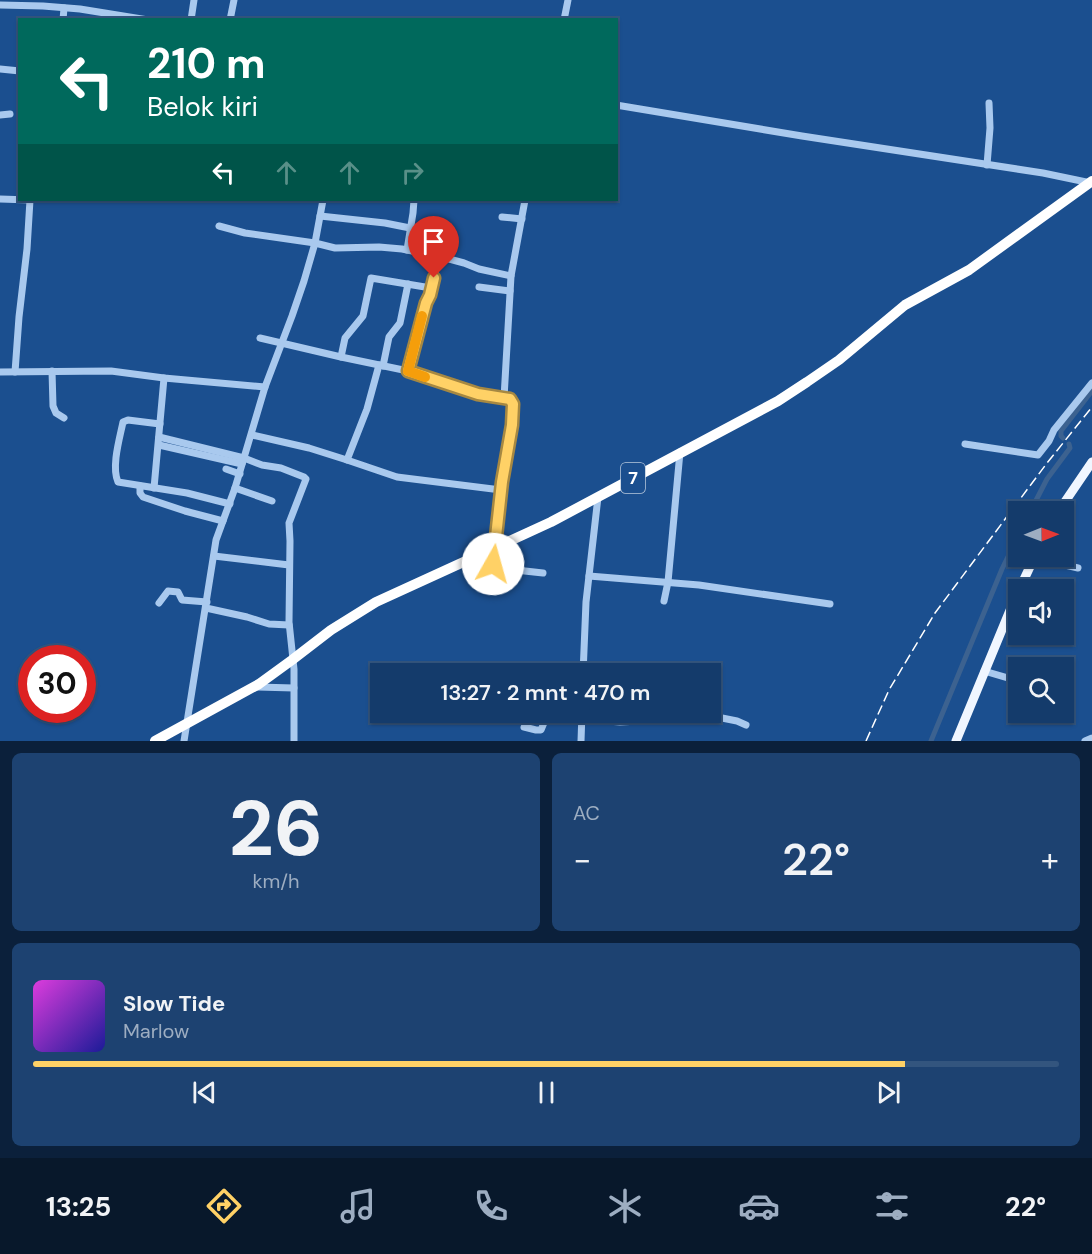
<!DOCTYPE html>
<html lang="id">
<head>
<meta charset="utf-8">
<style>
  body { margin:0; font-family:"DM Sans",sans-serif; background:#1d4271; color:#f1f3f6; height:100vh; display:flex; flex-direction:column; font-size:22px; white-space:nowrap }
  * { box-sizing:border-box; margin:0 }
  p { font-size:20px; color:#9dadc1 }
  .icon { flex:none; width:33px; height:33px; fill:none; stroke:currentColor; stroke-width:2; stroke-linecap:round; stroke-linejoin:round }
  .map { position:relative; height:741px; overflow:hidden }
  .drawer { display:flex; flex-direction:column; gap:12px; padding:12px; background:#0b203b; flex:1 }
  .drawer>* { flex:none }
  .hud { position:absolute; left:18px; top:18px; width:600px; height:183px; border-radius:0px; box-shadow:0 2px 4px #0004,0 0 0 2px #33557e; background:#00695c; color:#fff; overflow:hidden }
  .needle { width:39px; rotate:89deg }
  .tools { position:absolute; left:1008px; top:501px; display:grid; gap:12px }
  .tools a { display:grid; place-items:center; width:66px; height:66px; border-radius:0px; background:#143b6b; box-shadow:0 2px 4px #0004,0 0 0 2px #33557e; font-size:30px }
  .speed { position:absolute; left:18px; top:645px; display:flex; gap:12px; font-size:30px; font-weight:700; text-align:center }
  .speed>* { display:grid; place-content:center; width:78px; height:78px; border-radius:50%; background:#143b6b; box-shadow:0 2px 4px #0004,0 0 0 2px #33557e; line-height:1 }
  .speed .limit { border:9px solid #d22; background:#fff; color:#111 }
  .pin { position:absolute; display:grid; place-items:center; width:51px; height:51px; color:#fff; margin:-62px -26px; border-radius:50% 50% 50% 0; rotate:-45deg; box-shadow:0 0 6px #0007 }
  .pin .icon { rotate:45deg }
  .me { position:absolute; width:66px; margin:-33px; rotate:7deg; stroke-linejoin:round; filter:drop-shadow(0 0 4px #0008) }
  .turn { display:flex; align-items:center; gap:21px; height:126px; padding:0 30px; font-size:27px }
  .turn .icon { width:78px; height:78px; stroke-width:2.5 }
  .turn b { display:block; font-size:42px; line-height:51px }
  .lanes { display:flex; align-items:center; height:57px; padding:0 30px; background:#0003; justify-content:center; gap:30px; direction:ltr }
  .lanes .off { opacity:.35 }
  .big { font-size:45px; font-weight:600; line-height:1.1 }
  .drawer .widget { flex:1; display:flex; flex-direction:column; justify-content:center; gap:9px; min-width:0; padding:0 21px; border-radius:9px; background:#1d4271 }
  .drawer .dial { align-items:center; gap:0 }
  .dial b { font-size:78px; line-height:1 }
  .song { display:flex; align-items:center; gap:18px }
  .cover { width:72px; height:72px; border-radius:9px; background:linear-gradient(135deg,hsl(300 70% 55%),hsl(240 70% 35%)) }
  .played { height:6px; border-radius:3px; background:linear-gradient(90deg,#ffd166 85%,#33557e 85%) }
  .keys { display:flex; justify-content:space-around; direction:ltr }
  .heat { display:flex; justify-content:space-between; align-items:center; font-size:33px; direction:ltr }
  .drawer .tiles { flex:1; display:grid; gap:12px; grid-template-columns:1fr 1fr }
  .widget:last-child { grid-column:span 2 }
  .trip { position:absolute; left:370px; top:663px; width:351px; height:60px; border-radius:0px; background:#143b6b; box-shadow:0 2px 4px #0004,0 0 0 2px #33557e; font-weight:600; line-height:60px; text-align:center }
  .tab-bar { display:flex; height:96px; justify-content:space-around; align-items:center; background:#08182b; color:#9dadc1 }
  .tab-bar .icon { width:42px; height:42px }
  .tab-bar .selected { color:#ffd166 }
  .tab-bar b { font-size:27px; color:#f1f3f6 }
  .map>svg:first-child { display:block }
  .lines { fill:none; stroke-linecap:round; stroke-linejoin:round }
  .canal { stroke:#3c6290; stroke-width:5 }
  .minor { stroke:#a9c9ee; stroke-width:7 }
  .major { stroke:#f0f6ff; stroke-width:9 }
  .highway { stroke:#fff; stroke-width:10 }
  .rail { stroke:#fff; stroke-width:1.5; stroke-dasharray:10 4.5; stroke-linecap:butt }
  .route-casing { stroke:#a68842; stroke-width:15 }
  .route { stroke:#ffd166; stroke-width:10 }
  .slow { stroke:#f59e0b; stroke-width:10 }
  .labels { text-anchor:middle; stroke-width:6; stroke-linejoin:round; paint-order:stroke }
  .shield { fill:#1b4f8f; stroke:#bbcadd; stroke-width:1.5 }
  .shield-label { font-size:18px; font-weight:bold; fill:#fff }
</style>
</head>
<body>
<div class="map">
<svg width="1092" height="741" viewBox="0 0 1092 741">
  <rect width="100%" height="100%" fill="#1b4f8f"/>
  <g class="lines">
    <!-- canal -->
    <g class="canal">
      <polyline points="1063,438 1061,436 1061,431 1092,391"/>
      <polyline points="1030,512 1047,479 1070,448 1069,444"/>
      <polyline points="931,741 1002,569 1018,536"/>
    </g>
    <!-- minor -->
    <g class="minor">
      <polyline points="0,5 43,6 80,9 148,20"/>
      <polyline points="63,20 64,8"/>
      <polyline points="191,20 194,0"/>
      <polyline points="230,20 234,0"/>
      <polyline points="564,20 568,0"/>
      <polyline points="0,69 20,71"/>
      <polyline points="616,105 802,136 1043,173 1091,183"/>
      <polyline points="0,115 10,114"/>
      <polyline points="987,165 990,128 989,103"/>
      <polyline points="0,199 30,200"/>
      <polyline points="320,216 385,223 410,228"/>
      <polyline points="502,217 522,219"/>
      <polyline points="219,226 245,233 315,243 335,248 379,247 402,249 442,257 464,263 479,269 511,276"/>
      <polyline points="407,250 413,213 414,200"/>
      <polyline points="479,287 510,291"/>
      <polyline points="260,338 341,357 408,371 465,390 489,396 510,399 512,401 514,407 501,490 493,564 494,566 498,568 543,573"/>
      <polyline points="341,357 345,338 363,316 371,278 431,288"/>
      <polyline points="379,365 367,409 347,460 397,477 501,490"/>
      <polyline points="383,366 389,337 400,323 408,284"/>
      <polyline points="52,371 53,406 56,413 64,418"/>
      <polyline points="408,371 426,303 430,295 439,256"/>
      <polyline points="0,372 111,371 164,378 265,387"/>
      <polyline points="15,372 19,317 27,249 30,200"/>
      <polyline points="504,398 511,276 525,200"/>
      <path d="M160,424L128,420L123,422C120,437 111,467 118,482L187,493L230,504"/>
      <polyline points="252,435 309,448 347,460"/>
      <polyline points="159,437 244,458 262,465 281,468 304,477 306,479 289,523 290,541 289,622 294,669 294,741"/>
      <polyline points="965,444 1038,455 1049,441 1054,430 1092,383"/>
      <polyline points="159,445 242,464"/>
      <polyline points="226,469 240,474"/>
      <polyline points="140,486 140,493 143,497 185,511 223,521"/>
      <polyline points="154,488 164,378"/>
      <polyline points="235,488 272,501"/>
      <polyline points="214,556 289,565"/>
      <polyline points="1035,558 1078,568"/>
      <polyline points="589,576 699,585 830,604"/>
      <polyline points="664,601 668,582 680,452"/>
      <polyline points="159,603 168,591 178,592 182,600 207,602"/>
      <polyline points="206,608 247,617 269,624 289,625"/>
      <polyline points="542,671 583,674"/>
      <polyline points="984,671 1018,681"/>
      <polyline points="583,674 586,602 598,497"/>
      <polyline points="257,687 294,688"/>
      <polyline points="524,727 536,730 541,730 546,718 549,716 620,722 717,717 737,721 746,725"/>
      <polyline points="184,741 216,540 235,488 265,387 292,316 304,281 315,243 323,200"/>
      <polyline points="581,741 582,712"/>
      <polyline points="1085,741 1092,738"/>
    </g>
    <!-- major -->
    <g class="major">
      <polyline points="1058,512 1092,462"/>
      <polyline points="1019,590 1035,556"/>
      <polyline points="956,741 1018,591"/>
    </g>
    <!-- highway -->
    <polyline class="highway" points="155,741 259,684 292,660 331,630 376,602 551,522 778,401 807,382 839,360 905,305 969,270 1092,181"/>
    <!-- rail -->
    <polyline class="rail" points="866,741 889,690 935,613 1047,463 1092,407"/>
  </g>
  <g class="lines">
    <!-- route casing -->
    <g class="route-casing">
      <polyline id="route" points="434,278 430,295 426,303 408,371 478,394 510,399 513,404 512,425 502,482 493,564"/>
    </g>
    <!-- route -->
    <use href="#route" class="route"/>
    <!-- slow -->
    <polyline class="slow" points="422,316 408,371 425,377"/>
  </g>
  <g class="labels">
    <!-- shield labels -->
    <rect class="shield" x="621" y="463" width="24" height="30" rx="4.5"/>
    <g class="shield-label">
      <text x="633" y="484">7</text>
    </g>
  </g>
</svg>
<div class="tools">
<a><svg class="needle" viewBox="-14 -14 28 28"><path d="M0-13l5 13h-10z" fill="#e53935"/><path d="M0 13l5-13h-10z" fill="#9dadc1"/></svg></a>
<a><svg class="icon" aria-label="sound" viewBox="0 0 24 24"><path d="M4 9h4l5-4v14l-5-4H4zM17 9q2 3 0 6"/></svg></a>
<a><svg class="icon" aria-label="search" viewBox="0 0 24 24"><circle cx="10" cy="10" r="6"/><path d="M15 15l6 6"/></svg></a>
</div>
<div class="speed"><div class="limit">30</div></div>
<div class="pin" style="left:434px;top:278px;background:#d93025"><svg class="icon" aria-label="arrive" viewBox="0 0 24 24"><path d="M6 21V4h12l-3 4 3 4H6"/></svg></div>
<svg class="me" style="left:493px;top:564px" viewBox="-20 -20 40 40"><circle r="19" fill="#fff"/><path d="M0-13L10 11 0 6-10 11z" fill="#ffd166"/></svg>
<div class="trip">13:27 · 2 mnt · 470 m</div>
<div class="hud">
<div class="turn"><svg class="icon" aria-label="left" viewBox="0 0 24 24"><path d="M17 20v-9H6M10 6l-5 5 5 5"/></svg><div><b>210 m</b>Belok kiri</div></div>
<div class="lanes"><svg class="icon" aria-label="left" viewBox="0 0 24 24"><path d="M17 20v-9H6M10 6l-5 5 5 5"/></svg><svg class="icon off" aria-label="ahead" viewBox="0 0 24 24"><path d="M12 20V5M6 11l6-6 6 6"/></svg><svg class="icon off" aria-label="ahead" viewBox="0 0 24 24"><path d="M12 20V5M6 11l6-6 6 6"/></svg><svg class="icon off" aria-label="right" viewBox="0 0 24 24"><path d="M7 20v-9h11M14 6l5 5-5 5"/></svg></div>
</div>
</div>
<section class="drawer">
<div class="tiles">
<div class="widget dial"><b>26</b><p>km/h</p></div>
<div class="widget"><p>AC</p>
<div class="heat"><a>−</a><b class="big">22°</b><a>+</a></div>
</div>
<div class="widget">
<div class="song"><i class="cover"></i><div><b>Slow Tide</b><p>Marlow</p></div></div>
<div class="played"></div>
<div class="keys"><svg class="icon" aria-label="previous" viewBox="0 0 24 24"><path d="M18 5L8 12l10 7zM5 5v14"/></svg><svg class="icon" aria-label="pause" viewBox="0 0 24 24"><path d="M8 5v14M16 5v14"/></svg><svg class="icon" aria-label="next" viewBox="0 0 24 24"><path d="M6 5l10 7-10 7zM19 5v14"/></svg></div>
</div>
</div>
</section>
<nav class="tab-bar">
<b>13:25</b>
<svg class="icon selected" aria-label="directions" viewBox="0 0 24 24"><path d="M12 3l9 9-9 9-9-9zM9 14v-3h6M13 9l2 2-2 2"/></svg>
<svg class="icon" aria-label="music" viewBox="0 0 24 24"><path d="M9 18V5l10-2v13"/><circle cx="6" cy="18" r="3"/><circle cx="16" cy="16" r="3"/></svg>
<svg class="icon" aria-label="phone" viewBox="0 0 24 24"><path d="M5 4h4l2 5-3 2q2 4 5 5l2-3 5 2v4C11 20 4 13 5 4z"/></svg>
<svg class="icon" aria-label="climate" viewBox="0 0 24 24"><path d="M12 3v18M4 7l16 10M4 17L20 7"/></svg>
<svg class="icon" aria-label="car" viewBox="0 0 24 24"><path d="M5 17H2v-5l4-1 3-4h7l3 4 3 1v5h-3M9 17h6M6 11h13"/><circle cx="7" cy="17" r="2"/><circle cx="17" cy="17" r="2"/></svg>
<svg class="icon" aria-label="filters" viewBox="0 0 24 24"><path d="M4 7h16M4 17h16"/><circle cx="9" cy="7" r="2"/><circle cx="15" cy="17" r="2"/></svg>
<b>22°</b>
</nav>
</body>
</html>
